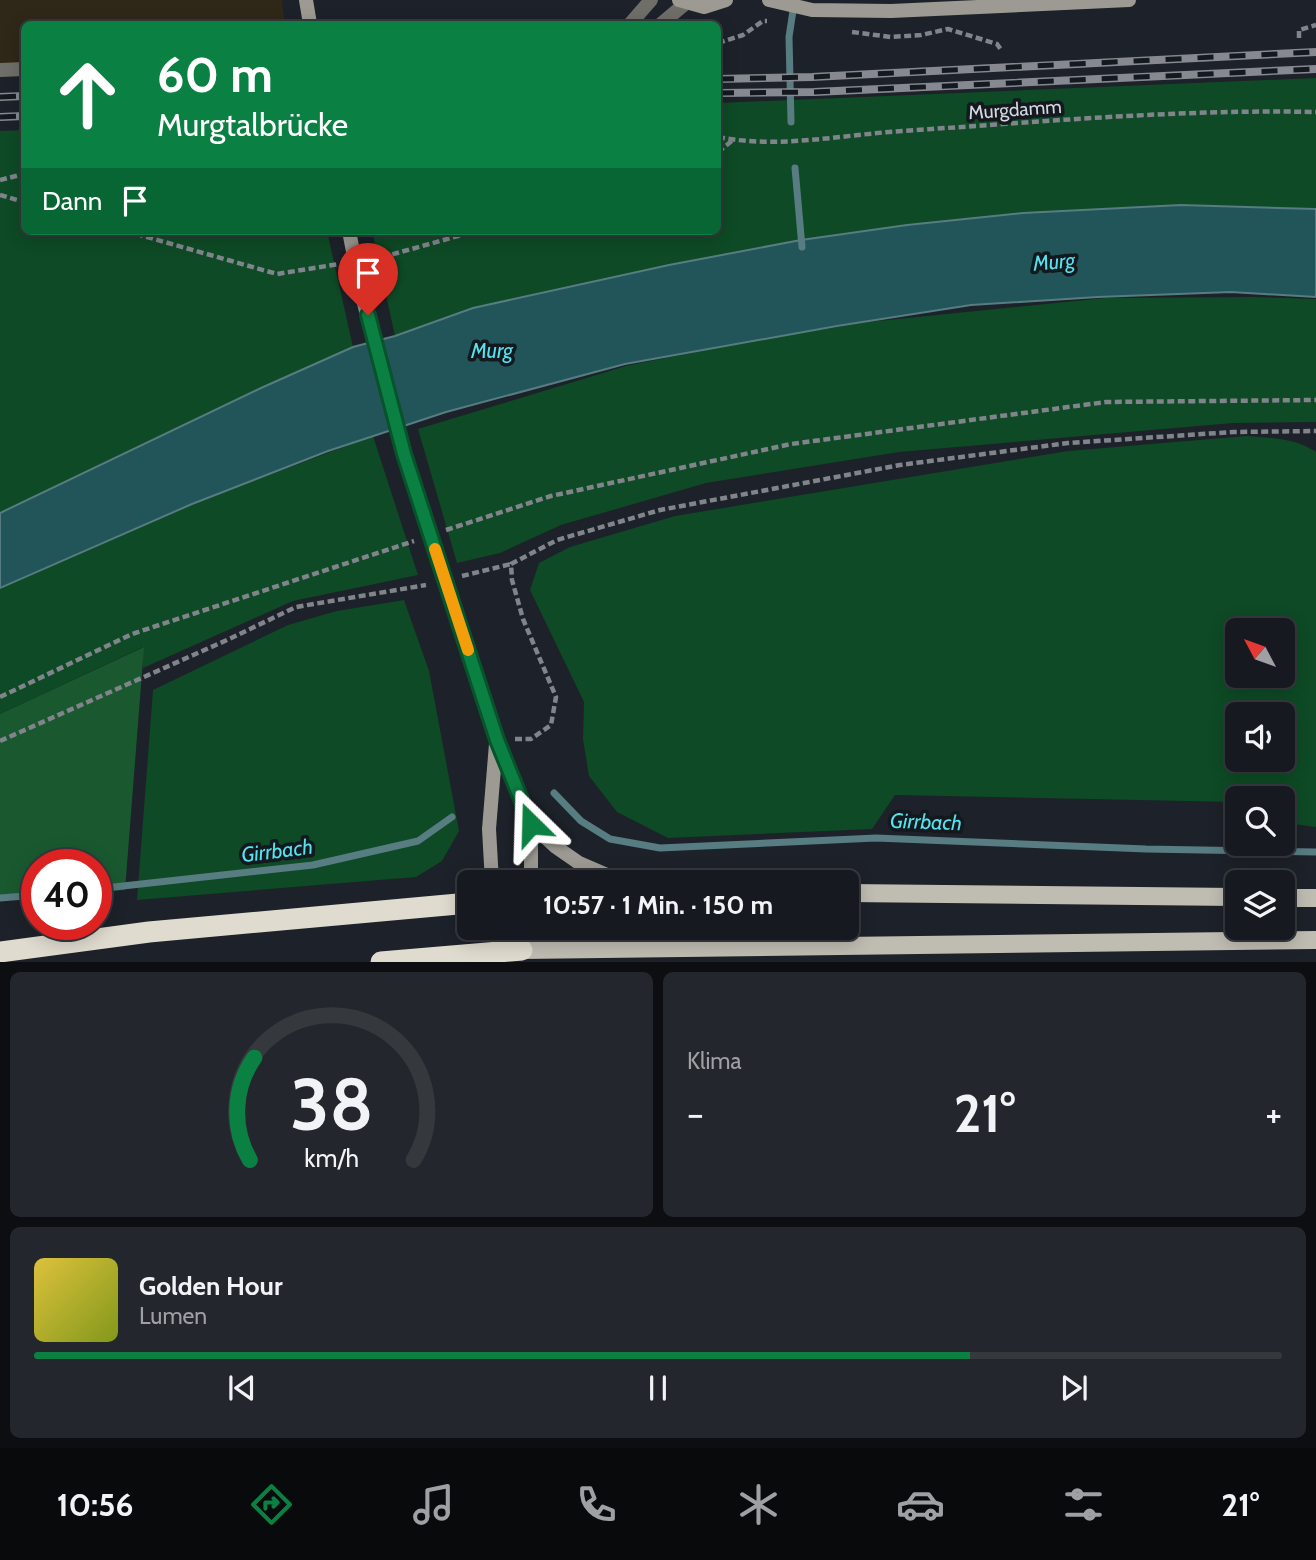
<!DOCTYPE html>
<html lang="de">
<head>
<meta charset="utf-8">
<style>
  body { margin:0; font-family:Cabin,sans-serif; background:#23262c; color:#f1f3f6; height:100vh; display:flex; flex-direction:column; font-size:26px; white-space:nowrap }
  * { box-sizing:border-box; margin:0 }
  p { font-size:23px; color:#9ea0a4 }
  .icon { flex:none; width:38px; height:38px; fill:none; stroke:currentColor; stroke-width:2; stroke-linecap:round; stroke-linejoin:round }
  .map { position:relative; height:962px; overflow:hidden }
  .side { display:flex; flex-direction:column; gap:10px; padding:10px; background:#0c0e11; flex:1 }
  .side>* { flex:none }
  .hud { position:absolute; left:21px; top:21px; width:700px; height:214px; border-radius:10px; box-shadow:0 4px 18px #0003,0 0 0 2px #35383d; background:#0b8043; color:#fff; overflow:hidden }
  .needle { width:46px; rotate:311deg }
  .fabs { position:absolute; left:1225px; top:618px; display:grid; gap:14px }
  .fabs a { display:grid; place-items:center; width:70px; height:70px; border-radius:10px; background:#16191f; box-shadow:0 4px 18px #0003,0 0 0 2px #35383d; font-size:35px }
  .speed { position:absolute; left:21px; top:849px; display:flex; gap:14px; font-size:35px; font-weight:700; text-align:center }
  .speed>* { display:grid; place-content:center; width:91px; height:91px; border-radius:50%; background:#16191f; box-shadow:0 4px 18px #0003,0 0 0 2px #35383d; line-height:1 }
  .speed .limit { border:10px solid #d22; background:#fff; color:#111 }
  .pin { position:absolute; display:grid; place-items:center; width:60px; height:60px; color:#fff; margin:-72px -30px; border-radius:50% 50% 50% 0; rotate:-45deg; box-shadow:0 0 7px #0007 }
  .pin .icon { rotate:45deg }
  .me { position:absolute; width:77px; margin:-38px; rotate:338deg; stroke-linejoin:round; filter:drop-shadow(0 0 5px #0008) }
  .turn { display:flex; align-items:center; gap:24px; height:147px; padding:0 21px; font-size:32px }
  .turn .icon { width:91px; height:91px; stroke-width:2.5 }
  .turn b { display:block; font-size:49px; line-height:60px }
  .then { display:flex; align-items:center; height:66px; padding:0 21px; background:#0003; gap:14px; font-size:26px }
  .big { font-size:52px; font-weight:700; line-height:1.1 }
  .side .card { flex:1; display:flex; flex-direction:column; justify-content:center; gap:10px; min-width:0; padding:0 24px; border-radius:10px; background:#23262c }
  .side .dial { align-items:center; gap:0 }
  .dial svg { height:182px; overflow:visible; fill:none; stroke:#35383d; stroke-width:7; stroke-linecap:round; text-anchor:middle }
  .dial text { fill:#f1f3f6; stroke:none }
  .song { display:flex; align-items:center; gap:21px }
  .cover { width:84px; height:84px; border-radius:10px; background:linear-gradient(135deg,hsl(50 70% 55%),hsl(70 70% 35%)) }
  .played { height:7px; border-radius:4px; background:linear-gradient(90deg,#0b8043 75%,#35383d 75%) }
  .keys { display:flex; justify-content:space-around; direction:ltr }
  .heat { display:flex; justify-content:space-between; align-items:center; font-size:38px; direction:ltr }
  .side .tiles { flex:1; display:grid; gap:10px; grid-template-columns:1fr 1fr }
  .card:last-child { grid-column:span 2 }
  .trip { position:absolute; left:457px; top:870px; width:402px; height:70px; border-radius:10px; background:#16191f; box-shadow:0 4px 18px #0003,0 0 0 2px #35383d; font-weight:700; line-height:70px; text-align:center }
  .tab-bar { display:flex; height:112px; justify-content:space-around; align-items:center; background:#090a0c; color:#9ea0a4 }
  .tab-bar .icon { width:49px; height:49px }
  .tab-bar .current { color:#0b8043 }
  .tab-bar b { font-size:32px; color:#f1f3f6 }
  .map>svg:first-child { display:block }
  .industrial { fill:#2f2717 }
  .green { fill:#0e4a25; fill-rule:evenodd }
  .forest { fill:#1a5930 }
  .water { fill:#215559; stroke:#577c81; stroke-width:2 }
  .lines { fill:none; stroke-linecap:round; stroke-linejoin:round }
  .stream { stroke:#577c81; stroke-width:7 }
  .path { stroke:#81848b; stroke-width:4.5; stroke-dasharray:7 3.5; stroke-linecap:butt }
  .street { stroke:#6f6e69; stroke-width:14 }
  .secondary { stroke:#9c9a92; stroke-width:14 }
  .primary { stroke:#bfbcb2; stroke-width:18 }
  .highway { stroke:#dfdbcf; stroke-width:21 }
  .rail-casing { stroke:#868a90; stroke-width:8 }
  .rail { stroke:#14181f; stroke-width:5; stroke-dasharray:16; stroke-linecap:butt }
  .secondary-bridge { stroke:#9c9a92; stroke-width:14 }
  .route-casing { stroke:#07532c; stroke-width:18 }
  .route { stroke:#0b8043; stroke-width:12 }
  .slow { stroke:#f59e0b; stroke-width:12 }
  .labels { text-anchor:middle; stroke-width:7; stroke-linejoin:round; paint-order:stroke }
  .street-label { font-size:19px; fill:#d5d8de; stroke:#14181f }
  .water-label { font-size:21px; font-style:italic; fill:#53e4ee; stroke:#14181f }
</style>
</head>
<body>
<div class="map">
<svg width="1316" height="962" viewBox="0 0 1316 962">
  <rect width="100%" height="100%" fill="#1d2129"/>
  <!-- industrial -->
  <polygon class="industrial" points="0,0 282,0 285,24 24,24 24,63 0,64"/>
  <!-- green -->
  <g class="green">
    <polygon points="1316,78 1316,209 1181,205 1023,213 907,225 801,240 669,265 474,308 395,336 372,231 718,231 718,103"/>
    <polygon points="24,130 24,231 327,231 353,347 261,388 0,513 0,131"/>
    <polygon points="1253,297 1316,299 1316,422 1233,423 899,452 706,483 561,525 500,553 457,563 418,429 626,366 746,342 868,322 1105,298"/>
    <polygon points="373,436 418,575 293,601 143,668 143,647 0,714 0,588 192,504"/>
    <path d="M1247,436C1271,438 1295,438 1316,452V827L1285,823V803H1283V798H1237V802L895,795L872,829L668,838L617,812L589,776L583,739L584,702L530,590L539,563L570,547L675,516L1068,451ZM1283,630V676H1237V630ZM1283,714V760H1237V714Z"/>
    <polygon points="404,600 429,671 459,831 442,861 416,877 137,900 153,690 288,625 337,611"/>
  </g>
  <!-- forest -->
  <polygon class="forest" points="144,647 125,890 96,892 96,864 37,864 37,897 0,901 0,714"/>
  <!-- water -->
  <polygon class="water" points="1181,205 1316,209 1316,297 1231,292 1098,297 971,305 837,326 625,364 446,412 328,451 192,504 0,588 0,513 261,388 353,347 395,336 473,308 669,265 801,240 907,225 1023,213"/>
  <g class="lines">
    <!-- stream -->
    <g class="stream">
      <polyline points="791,122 789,37 794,4"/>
      <polyline points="795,168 802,247"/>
      <polyline points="554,793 581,821 610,839 660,848 876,838 1146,849 1316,852"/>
      <polyline points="96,889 313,865 418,841 452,817"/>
      <polyline points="0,898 37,895"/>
    </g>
    <!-- path -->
    <g class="path">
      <polyline points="852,32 891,37 921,35 948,29 997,44 1002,51"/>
      <polyline points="1299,38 1299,30 1316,25"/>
      <polyline points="718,43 743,35 763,21 767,21"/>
      <path d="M718,137C779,149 840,135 902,131C1040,122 1178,109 1316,112"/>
      <polyline points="718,152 733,140"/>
      <polyline points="0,180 24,174"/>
      <polyline points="0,195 24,202"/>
      <polyline points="126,231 277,274 339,264"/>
      <polyline points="372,260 476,231"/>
      <polyline points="446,530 551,496 791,444 1106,402 1316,400"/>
      <polyline points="462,576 511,564"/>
      <polyline points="0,697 132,634 414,541"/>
      <polyline points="515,739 531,739 551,725 556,697 523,619 512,580 511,564 557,540 660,510 900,465 1068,443 1233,432 1316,431"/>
      <polyline points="0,741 227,640 296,607 426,585"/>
    </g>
    <!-- street -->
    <g class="street">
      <polyline points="630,24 651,0"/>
      <polyline points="661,24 686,3"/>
      <polyline points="0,70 24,69"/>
    </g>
    <!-- secondary -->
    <g class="secondary">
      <polyline points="306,0 310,24"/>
      <polyline points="679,0 704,7 726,0"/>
      <polyline points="769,0 812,10 891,11 1129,0"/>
      <polyline points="458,619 497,740 531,824 531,882"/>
      <polyline points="531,824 556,847 579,863 623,882"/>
      <polyline points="492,882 489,829 496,744"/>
      <polyline points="505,928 522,950"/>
      <polyline points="522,950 528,928"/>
    </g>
    <!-- primary -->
    <g class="primary">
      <polyline points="847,893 1237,897"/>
      <polyline points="1283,898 1316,898"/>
      <polyline points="522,950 1316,940"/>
    </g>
    <!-- highway -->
    <g class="highway">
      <polyline points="0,952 149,932 469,903"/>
      <polyline points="381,962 522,950"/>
    </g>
    <!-- rail casing -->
    <g class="rail-casing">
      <g id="rail">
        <polyline points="718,79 812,77 1316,52"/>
        <polyline points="718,93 814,92 1316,69"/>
        <polyline points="0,97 24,96"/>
        <polyline points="0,117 24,116"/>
      </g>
    </g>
    <!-- rail -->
    <use href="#rail" class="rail"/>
    <!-- secondary-bridge -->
    <polyline class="secondary-bridge" points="349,231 361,292 404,455 458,619"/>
  </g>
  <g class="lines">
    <!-- route casing -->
    <g class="route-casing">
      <polyline id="route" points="368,315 404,454 497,740 531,824"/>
    </g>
    <!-- route -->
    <use href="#route" class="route"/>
    <!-- slow -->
    <polyline class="slow" points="435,549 468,650"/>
  </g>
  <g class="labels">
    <!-- street labels -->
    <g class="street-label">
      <text transform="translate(1015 109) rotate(-4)" y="7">Murgdamm</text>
    </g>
    <!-- water labels -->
    <g class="water-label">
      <text transform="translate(1054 262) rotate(-5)" y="7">Murg</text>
      <text x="492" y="358">Murg</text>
      <text transform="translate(926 822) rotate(2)" y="7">Girrbach</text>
      <text transform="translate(277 851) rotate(-7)" y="7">Girrbach</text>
    </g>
  </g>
</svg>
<div class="fabs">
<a><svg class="needle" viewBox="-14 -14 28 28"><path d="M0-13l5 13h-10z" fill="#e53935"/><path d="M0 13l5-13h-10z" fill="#9ea0a4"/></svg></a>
<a><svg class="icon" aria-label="sound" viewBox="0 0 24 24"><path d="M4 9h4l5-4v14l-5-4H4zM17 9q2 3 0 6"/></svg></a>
<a><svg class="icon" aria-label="search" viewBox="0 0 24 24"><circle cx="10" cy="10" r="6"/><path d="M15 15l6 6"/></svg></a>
<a><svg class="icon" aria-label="layers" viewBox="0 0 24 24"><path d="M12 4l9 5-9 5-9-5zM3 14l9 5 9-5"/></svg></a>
</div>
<div class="speed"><div class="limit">40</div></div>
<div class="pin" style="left:368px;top:315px;background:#d93025"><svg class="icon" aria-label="arrive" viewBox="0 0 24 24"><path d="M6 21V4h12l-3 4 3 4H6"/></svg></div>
<svg class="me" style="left:531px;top:824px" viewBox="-20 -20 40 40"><path d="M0-17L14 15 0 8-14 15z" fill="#0b8043" stroke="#fff" stroke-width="4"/></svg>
<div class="trip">10:57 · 1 Min. · 150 m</div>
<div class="hud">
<div class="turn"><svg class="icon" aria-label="ahead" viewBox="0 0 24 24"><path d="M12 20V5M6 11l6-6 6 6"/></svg><div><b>60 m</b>Murgtalbrücke</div></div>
<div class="then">Dann<svg class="icon" aria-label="arrive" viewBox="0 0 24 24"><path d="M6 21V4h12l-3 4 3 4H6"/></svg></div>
</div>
</div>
<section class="side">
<div class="tiles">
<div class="card dial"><svg viewBox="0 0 100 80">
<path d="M14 69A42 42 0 1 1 86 69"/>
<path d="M14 69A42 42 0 0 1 16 24" stroke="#0b8043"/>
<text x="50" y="56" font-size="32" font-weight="700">38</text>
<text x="50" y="72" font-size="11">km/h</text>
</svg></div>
<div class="card"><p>Klima</p>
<div class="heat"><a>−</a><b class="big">21°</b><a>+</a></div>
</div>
<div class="card">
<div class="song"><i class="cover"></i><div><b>Golden Hour</b><p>Lumen</p></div></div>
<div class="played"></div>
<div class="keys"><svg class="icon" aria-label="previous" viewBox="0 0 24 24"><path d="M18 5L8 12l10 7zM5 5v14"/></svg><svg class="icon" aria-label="pause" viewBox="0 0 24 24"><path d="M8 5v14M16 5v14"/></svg><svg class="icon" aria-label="next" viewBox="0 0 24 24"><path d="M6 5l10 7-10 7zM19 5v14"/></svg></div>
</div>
</div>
</section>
<nav class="tab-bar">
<b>10:56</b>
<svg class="icon current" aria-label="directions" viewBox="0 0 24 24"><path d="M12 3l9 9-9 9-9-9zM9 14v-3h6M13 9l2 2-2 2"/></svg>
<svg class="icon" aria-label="music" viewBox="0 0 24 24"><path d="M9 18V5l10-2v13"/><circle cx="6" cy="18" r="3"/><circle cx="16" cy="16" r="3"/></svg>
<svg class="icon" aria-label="phone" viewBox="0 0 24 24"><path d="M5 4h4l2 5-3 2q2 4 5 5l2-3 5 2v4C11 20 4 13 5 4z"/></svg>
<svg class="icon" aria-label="climate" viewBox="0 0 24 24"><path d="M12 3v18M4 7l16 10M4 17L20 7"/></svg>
<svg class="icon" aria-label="car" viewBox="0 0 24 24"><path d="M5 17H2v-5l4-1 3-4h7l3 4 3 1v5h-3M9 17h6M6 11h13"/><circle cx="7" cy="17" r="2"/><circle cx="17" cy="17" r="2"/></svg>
<svg class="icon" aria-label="filters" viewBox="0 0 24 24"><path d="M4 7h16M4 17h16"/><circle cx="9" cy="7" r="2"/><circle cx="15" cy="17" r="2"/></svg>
<b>21°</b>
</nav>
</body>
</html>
